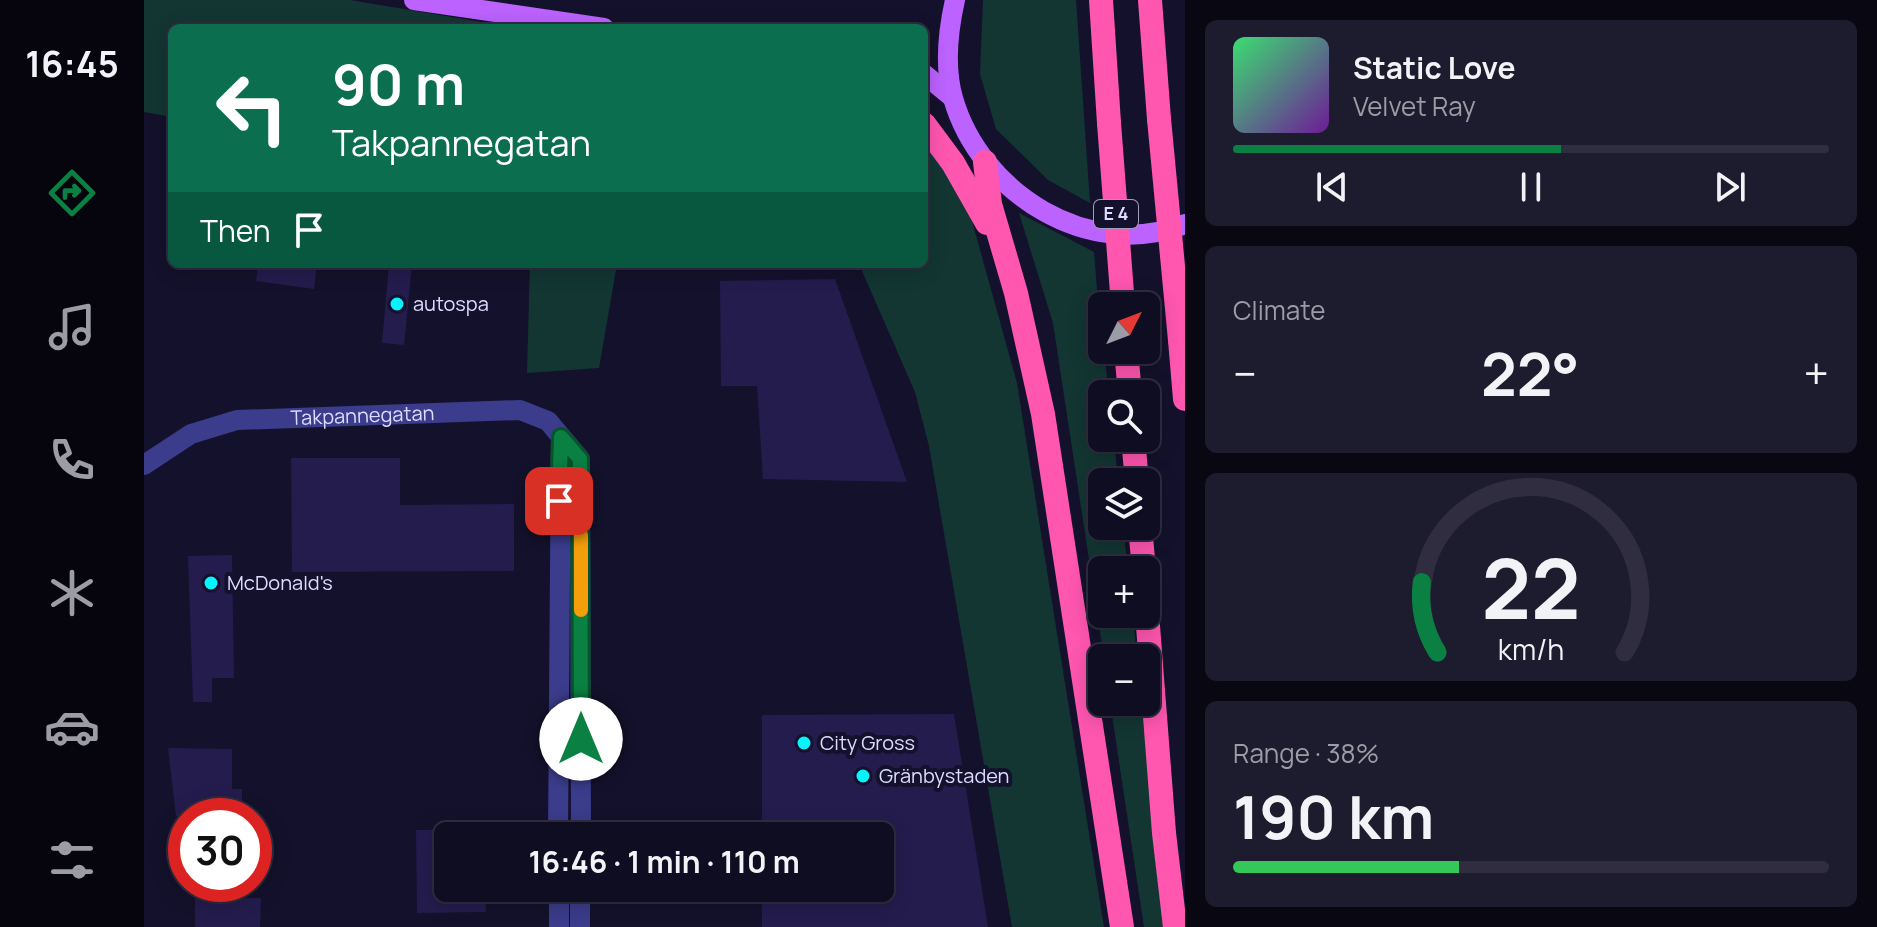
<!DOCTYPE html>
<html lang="en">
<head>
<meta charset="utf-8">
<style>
  body { margin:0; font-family:Manrope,sans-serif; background:#1d1b2e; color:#f1f3f6; height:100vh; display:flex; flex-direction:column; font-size:30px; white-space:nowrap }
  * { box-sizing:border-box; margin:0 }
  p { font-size:26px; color:#9b9ca5 }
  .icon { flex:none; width:44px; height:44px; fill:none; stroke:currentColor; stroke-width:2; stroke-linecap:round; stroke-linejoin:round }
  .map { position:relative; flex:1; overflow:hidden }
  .drawer { display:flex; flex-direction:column; gap:20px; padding:20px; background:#080712; width:692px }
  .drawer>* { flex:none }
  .guide { position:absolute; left:24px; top:24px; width:760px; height:244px; border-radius:12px; box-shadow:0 4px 20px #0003,0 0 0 2px #2f2d3f; background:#0b6e4f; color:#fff; overflow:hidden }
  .needle { width:52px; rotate:48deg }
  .fabs { position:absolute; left:944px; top:292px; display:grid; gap:16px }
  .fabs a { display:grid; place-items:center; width:72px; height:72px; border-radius:12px; background:#0f0d21; box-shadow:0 4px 20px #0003,0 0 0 2px #2f2d3f; font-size:40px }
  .speed { position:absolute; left:24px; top:798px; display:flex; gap:16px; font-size:40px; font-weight:700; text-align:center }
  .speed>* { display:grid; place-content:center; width:104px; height:104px; border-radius:50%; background:#0f0d21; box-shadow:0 4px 20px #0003,0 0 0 2px #2f2d3f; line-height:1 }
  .speed .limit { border:12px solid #d22; background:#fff; color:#111 }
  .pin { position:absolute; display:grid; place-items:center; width:68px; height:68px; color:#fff; margin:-34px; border-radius:16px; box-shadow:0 4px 12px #0006 }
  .me { position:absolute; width:88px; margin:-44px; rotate:0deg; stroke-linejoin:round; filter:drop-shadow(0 0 6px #0008) }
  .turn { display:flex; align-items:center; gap:28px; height:168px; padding:0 32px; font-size:36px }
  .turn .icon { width:104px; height:104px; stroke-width:2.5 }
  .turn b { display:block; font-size:56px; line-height:68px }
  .then { display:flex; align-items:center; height:76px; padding:0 32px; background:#0003; gap:16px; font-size:30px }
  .big { font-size:60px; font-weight:700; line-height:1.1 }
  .drawer .widget { flex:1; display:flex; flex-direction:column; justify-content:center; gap:12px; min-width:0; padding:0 28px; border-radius:12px; background:#1d1b2e }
  .drawer .dial { align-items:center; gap:0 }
  .dial svg { height:208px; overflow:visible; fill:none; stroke:#2f2d3f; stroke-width:7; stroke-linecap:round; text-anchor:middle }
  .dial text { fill:#f1f3f6; stroke:none }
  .song { display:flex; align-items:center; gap:24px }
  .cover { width:96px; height:96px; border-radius:12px; background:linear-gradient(135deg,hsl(140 70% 55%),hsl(280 70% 35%)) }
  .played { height:8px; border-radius:4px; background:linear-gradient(90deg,#0b8043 55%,#2f2d3f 55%) }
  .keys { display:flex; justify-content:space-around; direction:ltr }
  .heat { display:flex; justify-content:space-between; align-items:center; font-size:44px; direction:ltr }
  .charge { height:12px; border-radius:6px; background:linear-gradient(90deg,#34c759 38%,#2f2d3f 0) }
  .trip { position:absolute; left:290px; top:822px; width:460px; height:80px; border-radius:12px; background:#0f0d21; box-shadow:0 4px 20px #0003,0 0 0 2px #2f2d3f; font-weight:700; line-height:80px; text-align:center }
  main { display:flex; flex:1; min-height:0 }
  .dock { display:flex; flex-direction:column; width:144px; justify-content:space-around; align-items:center; background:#06050d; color:#9b9ca5 }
  .dock .icon { width:56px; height:56px }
  .dock .active { color:#0b8043 }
  .dock b { font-size:36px; color:#f1f3f6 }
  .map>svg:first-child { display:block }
  .green { fill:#133633 }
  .building { fill:#241c4d }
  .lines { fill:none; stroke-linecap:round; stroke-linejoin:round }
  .street { stroke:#3b3c8b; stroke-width:20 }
  .primary { stroke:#bc62ff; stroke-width:20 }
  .highway { stroke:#ff56b0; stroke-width:24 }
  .highway-bridge { stroke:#ff56b0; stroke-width:24 }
  .route-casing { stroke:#07532c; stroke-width:20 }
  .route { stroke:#0b8043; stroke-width:14 }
  .slow { stroke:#f59e0b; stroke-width:14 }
  .poi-dot { fill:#07f3ff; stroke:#14112c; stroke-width:3 }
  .labels { text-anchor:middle; stroke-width:8; stroke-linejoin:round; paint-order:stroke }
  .shield { fill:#14112c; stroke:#a19ec0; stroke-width:2 }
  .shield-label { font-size:18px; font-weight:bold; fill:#dddbff }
  .poi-label { font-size:20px; fill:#dddbff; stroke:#14112c; text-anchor:start }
  .street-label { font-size:20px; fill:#dddbff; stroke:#14112c }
</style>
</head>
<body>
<main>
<nav class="dock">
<b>16:45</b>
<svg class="icon active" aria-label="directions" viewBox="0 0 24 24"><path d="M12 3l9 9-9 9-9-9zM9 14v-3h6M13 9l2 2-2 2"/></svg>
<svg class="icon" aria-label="music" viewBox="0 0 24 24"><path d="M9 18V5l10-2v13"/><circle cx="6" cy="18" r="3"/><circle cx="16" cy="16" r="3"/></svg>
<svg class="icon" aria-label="phone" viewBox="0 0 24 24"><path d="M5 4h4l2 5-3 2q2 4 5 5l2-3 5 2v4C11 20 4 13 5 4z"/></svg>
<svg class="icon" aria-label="climate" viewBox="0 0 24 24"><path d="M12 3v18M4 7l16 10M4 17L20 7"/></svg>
<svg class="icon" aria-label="car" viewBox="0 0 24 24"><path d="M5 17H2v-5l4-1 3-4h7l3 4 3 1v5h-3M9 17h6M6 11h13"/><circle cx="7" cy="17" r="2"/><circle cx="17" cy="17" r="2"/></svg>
<svg class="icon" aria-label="filters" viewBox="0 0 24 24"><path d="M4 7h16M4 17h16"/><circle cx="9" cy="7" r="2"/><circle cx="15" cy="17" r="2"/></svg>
</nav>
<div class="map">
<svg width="1041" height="927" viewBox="0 0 1041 927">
  <rect width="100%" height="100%" fill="#14112c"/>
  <!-- green -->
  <g class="green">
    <polygon points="0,0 206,0 373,28 28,28 28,117 0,112"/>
    <polygon points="839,0 932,0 946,203 904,180 852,129 836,74"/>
    <polygon points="780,110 805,138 873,383 960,927 868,927 785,446 771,392 715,264 780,264"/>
    <polygon points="875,213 950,252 958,350 960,350 965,394 958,394 958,438 970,438 974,482 958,482 958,526 979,526 984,570 958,570 958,614 989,614 993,658 960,658 909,323"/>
    <polygon points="386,264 473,264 455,368 383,373"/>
    <polygon points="966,702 998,702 1022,927 1000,927"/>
  </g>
  <!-- building -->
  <g class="building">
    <polygon points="114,264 173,264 170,289 112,281"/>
    <polygon points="245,264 268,265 260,345 238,343"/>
    <polygon points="691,279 763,482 619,479 613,386 577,386 576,281"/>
    <polygon points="147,458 256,458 256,505 370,504 370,571 148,572"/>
    <polygon points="88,555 90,678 68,678 68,702 49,702 44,556"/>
    <polygon points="810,714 844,927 618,927 618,888 736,888 736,836 618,836 618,715"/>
    <polygon points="24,748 88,749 88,789 98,789 98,816 32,816"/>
    <polygon points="272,830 304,830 304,888 341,888 342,912 273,913"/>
    <polygon points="51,897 117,898 116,927 51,927"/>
  </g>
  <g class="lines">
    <!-- street -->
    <g class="street">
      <path id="s1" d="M0,465L47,434L93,420L376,410L404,421L436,459L437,836"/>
      <polyline points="414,836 417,437"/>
      <polyline points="415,888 415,927"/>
      <polyline points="436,927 436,888"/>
    </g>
    <!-- primary -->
    <g class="primary">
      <polyline points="270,0 460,28"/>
      <path d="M811,0C804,31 800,66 809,98C836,193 945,262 1041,224"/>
      <polyline points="780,74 808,97"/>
    </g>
    <!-- highway -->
    <g class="highway">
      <polyline points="957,0 965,123"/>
      <polyline points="1006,0 1015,119"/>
      <polyline points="780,124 809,163 843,223"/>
      <polyline points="841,162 846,204 872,293 899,414 978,927"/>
      <polyline points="1036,340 1041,399"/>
      <polyline points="982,350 986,394"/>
      <polyline points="989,438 993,482"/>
      <polyline points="996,526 1000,570"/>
      <polyline points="1002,600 1020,833 1031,927"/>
    </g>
    <!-- highway-bridge -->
    <g class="highway-bridge">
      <polyline points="1015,119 1036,340"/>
      <polyline points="965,123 979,306"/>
    </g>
  </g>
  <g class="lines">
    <!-- route casing -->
    <g class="route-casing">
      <polyline id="route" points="415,501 417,437 436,459 437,739"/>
    </g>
    <!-- route -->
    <use href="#route" class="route"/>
    <!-- slow -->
    <polyline class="slow" points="437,535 437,610"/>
  </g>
  <!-- markers -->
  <g class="poi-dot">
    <circle cx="253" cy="304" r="8"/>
    <circle cx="67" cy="583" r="8"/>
    <circle cx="660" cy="743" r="8"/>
    <circle cx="719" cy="776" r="8"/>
  </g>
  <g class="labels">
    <!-- shield labels -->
    <rect class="shield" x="950" y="200" width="44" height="28" rx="6"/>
    <g class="shield-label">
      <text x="972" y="220">E 4</text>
    </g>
    <!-- poi labels -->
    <g class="poi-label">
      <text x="269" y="311">autospa</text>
      <text x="83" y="590">McDonald's</text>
      <text x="676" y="750">City Gross</text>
      <text x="735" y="783">Gränbystaden</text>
    </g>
    <!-- street labels -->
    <g class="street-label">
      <text dy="7" stroke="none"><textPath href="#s1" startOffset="230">Takpannegatan</textPath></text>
    </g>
  </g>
</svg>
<div class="fabs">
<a><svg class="needle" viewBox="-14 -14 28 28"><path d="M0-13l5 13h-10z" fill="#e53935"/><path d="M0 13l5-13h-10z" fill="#9b9ca5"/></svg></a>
<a><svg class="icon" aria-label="search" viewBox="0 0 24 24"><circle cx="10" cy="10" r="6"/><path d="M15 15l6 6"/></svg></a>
<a><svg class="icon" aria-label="layers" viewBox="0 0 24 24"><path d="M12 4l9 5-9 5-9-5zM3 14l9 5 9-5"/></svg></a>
<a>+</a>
<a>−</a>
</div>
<div class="speed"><div class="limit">30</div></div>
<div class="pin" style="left:415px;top:501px;background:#d93025"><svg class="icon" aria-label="arrive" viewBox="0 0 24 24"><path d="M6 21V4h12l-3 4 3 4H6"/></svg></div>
<svg class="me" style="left:437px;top:739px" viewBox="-20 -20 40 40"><circle r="19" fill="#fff"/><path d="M0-13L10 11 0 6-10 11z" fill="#0b8043"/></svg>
<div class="trip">16:46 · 1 min · 110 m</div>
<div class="guide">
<div class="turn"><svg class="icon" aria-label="left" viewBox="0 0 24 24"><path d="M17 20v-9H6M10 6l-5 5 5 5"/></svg><div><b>90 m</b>Takpannegatan</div></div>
<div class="then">Then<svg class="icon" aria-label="arrive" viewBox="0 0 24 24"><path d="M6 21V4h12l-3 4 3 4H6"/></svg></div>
</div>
</div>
<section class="drawer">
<div class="widget">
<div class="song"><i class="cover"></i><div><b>Static Love</b><p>Velvet Ray</p></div></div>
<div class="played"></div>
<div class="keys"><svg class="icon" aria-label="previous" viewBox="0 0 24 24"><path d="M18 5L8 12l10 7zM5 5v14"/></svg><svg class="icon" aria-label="pause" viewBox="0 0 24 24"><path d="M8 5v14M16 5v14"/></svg><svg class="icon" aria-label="next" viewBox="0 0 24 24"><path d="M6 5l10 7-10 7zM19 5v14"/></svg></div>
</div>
<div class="widget"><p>Climate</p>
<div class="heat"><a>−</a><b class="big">22°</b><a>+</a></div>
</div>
<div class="widget dial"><svg viewBox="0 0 100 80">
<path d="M14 69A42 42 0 1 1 86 69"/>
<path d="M14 69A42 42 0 0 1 8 42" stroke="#0b8043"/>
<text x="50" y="56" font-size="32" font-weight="700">22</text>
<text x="50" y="72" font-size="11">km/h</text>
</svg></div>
<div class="widget"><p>Range · 38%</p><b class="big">190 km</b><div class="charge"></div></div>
</section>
</main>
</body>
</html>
